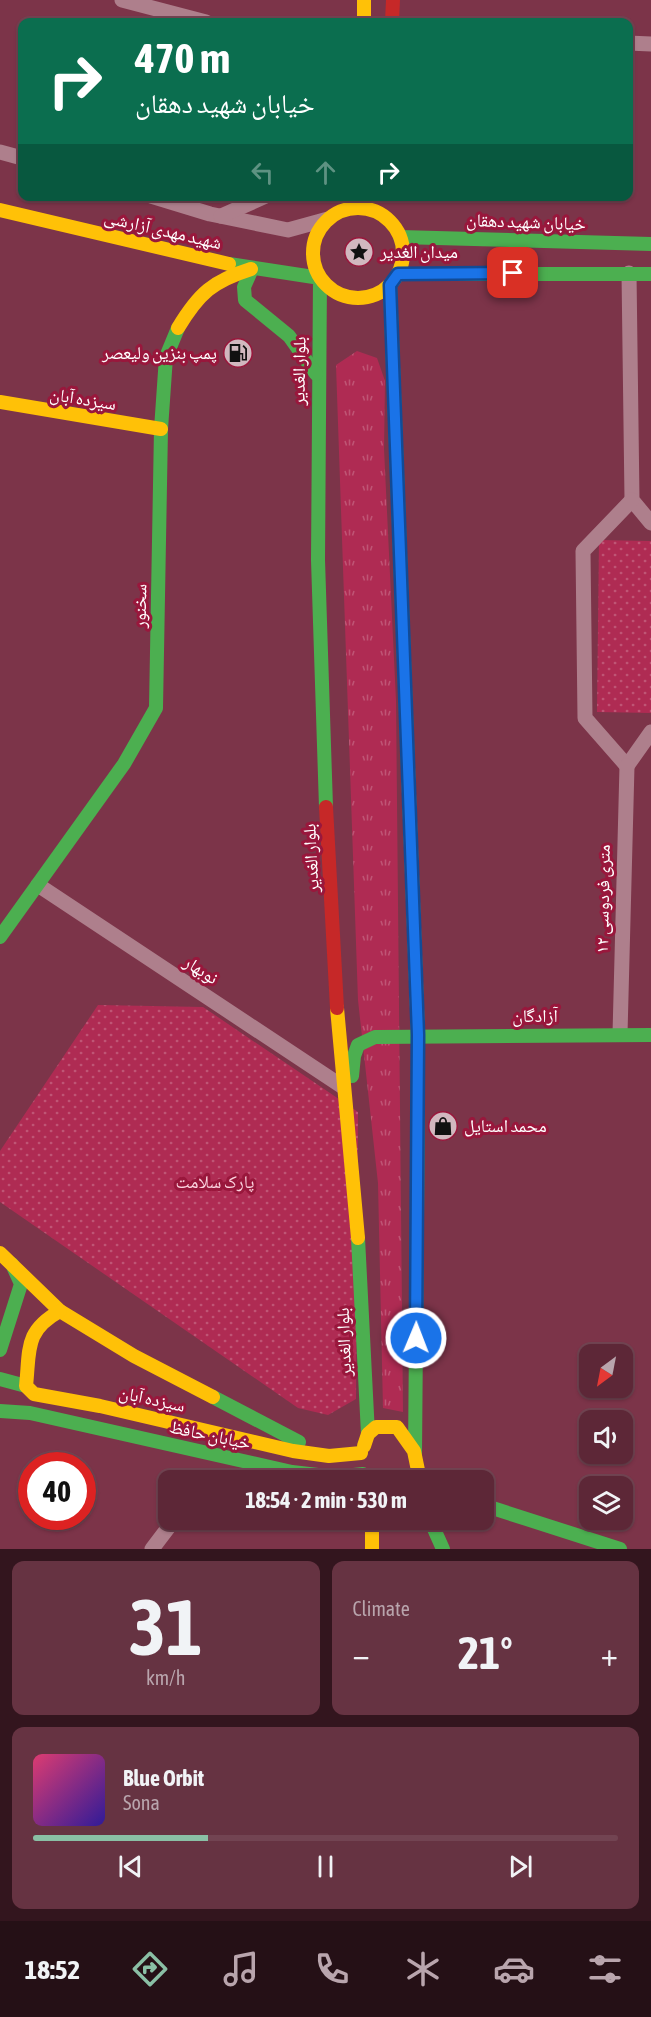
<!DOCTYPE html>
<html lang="en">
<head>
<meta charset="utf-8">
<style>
  body { margin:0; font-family:"Asap Condensed","Noto Naskh Arabic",sans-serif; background:#663342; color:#f1f3f6; height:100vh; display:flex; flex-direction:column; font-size:22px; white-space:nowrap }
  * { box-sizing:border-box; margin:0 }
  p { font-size:20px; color:#b9a5ad }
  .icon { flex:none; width:33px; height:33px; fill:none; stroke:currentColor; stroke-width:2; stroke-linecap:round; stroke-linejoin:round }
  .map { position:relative; height:1549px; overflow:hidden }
  .panel { display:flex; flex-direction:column; gap:12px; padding:12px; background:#33151e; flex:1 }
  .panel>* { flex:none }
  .guide { position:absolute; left:18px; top:18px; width:615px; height:183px; border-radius:12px; box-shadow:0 2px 4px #0004,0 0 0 2px #724452; background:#0b6e4f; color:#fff; overflow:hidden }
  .needle { width:39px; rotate:212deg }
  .controls { position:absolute; left:579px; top:1344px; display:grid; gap:12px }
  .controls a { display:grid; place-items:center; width:54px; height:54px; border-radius:12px; background:#5d2737; box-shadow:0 2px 4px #0004,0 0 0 2px #724452; font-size:30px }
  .speed { position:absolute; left:18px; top:1452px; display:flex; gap:12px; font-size:30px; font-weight:700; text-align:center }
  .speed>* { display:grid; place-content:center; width:78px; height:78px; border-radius:50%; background:#5d2737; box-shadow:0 2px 4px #0004,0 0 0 2px #724452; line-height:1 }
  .speed .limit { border:9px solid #d22; background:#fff; color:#111 }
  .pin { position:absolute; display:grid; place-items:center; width:51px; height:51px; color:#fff; margin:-26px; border-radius:12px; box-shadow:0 3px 9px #0006 }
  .me { position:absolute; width:66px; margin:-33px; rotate:1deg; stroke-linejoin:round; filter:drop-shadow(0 0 4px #0008) }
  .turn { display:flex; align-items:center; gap:21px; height:126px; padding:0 18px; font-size:27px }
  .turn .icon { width:78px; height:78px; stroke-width:2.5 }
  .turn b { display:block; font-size:42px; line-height:51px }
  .lanes { display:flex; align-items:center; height:57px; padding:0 18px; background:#0003; justify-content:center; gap:30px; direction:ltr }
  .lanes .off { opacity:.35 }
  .big { font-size:45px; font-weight:700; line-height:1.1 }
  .panel .widget { flex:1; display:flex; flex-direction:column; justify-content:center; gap:9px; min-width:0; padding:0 21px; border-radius:12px; background:#663342 }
  .panel .dial { align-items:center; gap:0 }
  .dial b { font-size:78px; line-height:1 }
  .song { display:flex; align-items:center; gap:18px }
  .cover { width:72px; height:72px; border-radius:9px; background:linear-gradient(135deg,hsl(340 70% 55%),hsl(250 70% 35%)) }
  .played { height:6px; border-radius:3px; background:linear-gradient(90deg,#8abfa5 30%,#724452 30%) }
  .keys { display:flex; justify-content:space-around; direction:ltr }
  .heat { display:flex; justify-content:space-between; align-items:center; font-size:33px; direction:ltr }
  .panel .tiles { flex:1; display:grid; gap:12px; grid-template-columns:1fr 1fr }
  .widget:last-child { grid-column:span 2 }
  .trip { position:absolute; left:158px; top:1470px; width:336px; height:60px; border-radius:12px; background:#5d2737; box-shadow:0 2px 4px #0004,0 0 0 2px #724452; font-weight:700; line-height:60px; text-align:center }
  .menu { display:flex; height:96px; justify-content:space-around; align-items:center; background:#251016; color:#b9a5ad }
  .menu .icon { width:42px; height:42px }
  .menu .on { color:#8abfa5 }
  .menu b { font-size:27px; color:#f1f3f6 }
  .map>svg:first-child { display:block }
  .grass { fill:url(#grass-tufts) }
  .park { fill:url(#park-dots) }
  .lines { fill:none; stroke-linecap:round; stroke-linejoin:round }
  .street { stroke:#ae7f8c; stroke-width:15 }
  .fast { stroke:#4caf50; stroke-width:14 }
  .slow { stroke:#ffc107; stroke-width:14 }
  .jam { stroke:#c62828; stroke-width:14 }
  .route-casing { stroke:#114b97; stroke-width:15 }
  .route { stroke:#1a73e8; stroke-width:10 }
  .labels { text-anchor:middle; stroke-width:6; stroke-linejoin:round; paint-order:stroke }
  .street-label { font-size:18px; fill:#fff; stroke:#99173c }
  .poi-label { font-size:18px; fill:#fff; stroke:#99173c; text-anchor:start }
  .park-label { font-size:18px; fill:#fcd3df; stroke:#99173c }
</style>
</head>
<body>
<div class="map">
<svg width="651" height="1549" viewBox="0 0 651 1549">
  <defs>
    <pattern id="grass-tufts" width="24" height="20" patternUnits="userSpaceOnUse" patternTransform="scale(1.5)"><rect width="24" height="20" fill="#af2b53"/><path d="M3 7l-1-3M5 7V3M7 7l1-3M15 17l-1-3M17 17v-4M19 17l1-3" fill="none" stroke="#bf5575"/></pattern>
    <pattern id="park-dots" width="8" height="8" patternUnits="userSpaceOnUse" patternTransform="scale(1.5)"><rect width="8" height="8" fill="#af2b53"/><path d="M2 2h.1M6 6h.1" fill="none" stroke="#bf5575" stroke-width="1.8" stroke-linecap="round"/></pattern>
  </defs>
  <rect width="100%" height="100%" fill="#7c3449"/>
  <!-- grass -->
  <polygon class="grass" points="357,351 377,358 385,381 384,449 396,701 403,1412 383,1408 378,1183 358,1000 336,365"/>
  <!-- park -->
  <g class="park">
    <polygon points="599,540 651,541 651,713 597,712"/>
    <polygon points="98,1005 203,1007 358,1112 356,1399 328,1415 298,1408 0,1202 0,1151"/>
  </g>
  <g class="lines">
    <!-- street -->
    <g class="street">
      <polyline points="122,0 206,22"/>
      <polyline points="628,43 651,44"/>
      <polyline points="0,152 22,158"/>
      <polyline points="151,196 210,214 288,230 328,219"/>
      <polyline points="221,216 266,196"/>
      <polyline points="629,273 632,500 651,523"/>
      <polyline points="627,766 585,718 583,551 632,500"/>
      <polyline points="627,766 651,732"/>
      <polyline points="38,885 343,1087"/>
      <polyline points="620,1034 627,766"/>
      <polyline points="152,1549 174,1520"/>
    </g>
    <!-- fast -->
    <g class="fast">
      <polyline points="400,237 651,244"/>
      <polyline points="229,264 320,278 318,560 326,807"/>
      <polyline points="252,269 244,287 245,300 289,336 316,374"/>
      <polyline points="398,274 651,274"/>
      <polyline points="390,285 408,767"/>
      <polyline points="0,937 124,764 156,708 161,429 166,357 178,328"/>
      <polyline points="352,1076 354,1056 358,1045 375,1037 651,1035"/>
      <polyline points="358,1238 368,1434"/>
      <polyline points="0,1350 21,1284 12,1264"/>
      <polyline points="0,1379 26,1386"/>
      <polyline points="213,1397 299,1442"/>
      <polyline points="0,1411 30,1413 292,1472 335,1477 363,1474"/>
      <polyline points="415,1454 418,1103"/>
      <polyline points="483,1505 620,1549"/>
      <polyline points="430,1520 443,1549"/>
    </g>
    <!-- slow -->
    <g class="slow">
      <polyline points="364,0 364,22"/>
      <circle cx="358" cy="253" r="45"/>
      <polyline points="0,210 229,264"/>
      <path d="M178,328C199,293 213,281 251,269"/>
      <polyline points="0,402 161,429"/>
      <polyline points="408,767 418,1035 418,1103"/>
      <polyline points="337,1008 358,1238"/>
      <polyline points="0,1253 60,1311 134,1356 213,1397"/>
      <path d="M60,1311C24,1331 30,1350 26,1386L34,1394L100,1406L293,1451L329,1456L361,1453"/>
      <polyline points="364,1446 368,1434 376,1427 397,1427 414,1451 420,1480"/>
      <polyline points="372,1520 372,1549"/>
    </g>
    <!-- jam -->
    <g class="jam">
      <polyline points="392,22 393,0"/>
      <polyline points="326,807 337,1008"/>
    </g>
  </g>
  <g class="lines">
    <!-- route casing -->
    <g class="route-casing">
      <polyline id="route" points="416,1338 418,1035 390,285 398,274 513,273"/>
    </g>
    <!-- route -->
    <use href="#route" class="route"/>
  </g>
  <!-- icons -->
  <defs>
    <g id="sight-disc" transform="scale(1.5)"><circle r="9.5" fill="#d1b8bf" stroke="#99173c"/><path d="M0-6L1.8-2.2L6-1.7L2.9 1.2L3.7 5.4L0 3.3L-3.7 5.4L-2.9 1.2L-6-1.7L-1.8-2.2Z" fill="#111"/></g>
    <g id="fuel-disc" transform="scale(1.5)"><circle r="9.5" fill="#d1b8bf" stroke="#99173c"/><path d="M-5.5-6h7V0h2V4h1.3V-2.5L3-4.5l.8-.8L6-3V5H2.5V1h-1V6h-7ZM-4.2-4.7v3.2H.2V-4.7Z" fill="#111"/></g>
    <g id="shop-disc" transform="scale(1.5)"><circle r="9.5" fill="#d1b8bf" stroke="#99173c"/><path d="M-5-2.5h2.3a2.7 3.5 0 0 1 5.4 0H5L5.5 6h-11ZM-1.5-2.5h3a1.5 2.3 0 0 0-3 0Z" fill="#111"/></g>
  </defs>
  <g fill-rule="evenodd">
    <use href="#sight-disc" x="359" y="252"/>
    <use href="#fuel-disc" x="238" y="353"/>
    <use href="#shop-disc" x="443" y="1126"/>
  </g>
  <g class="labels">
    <!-- street labels -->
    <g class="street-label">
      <text transform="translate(526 222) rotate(2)" y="6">خیابان شهید دهقان</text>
      <text transform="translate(163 230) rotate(13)" y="6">شهید مهدی آزارشی</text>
      <text transform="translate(299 371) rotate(-89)" y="6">بلوار الغدیر</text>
      <text transform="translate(83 399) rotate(9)" y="6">سیزده آبان</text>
      <text transform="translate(140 606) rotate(-89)" y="6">سخنور</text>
      <text transform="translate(311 858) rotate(-93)" y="6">بلوار الغدیر</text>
      <text transform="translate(603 899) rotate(-89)" y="6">۱۲ متری فردوسی</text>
      <text transform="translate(201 970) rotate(33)" y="6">نوبهار</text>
      <text x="535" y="1022">آزادگان</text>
      <text transform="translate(344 1342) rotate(-92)" y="6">بلوار الغدیر</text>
      <text transform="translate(152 1399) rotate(12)" y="6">سیزده آبان</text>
      <text transform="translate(210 1435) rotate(12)" y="6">خیابان حافظ</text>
    </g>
    <!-- poi labels -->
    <g class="poi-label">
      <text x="380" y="258">میدان الغدیر</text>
      <text x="217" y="359" text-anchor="end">پمپ بنزین ولیعصر</text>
      <text x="464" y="1132">محمد استایل</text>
    </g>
    <!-- park labels -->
    <g class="park-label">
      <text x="215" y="1188">پارک سلامت</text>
    </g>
  </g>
</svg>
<div class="controls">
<a><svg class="needle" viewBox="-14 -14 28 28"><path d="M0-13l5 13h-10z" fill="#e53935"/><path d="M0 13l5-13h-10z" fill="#b9a5ad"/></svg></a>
<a><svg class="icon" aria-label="sound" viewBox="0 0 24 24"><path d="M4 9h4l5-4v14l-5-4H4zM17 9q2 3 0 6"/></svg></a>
<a><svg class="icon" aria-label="layers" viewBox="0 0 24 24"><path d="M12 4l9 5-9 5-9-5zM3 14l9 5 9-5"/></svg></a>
</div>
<div class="speed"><div class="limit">40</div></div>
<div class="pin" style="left:513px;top:273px;background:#d93025"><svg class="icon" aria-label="arrive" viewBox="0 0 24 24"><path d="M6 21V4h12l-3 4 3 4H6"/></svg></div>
<svg class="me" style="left:416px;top:1338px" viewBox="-20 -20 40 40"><circle r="17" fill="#1a73e8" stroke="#fff" stroke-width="3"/><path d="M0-11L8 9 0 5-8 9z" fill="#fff"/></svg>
<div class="trip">18:54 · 2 min · 530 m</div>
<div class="guide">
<div class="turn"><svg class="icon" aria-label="right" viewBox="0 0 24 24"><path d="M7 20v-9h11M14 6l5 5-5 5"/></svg><div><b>470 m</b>خیابان شهید دهقان</div></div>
<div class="lanes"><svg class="icon off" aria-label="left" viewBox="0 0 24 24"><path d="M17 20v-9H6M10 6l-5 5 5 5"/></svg><svg class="icon off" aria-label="ahead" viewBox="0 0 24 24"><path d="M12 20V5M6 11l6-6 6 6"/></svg><svg class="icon" aria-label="right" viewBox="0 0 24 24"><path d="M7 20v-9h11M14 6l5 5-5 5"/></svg></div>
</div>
</div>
<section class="panel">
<div class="tiles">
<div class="widget dial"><b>31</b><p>km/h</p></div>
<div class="widget"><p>Climate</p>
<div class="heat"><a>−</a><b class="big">21°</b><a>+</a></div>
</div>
<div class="widget">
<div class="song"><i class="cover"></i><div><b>Blue Orbit</b><p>Sona</p></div></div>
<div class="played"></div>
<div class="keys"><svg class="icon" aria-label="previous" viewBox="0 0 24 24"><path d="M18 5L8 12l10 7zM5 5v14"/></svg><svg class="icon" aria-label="pause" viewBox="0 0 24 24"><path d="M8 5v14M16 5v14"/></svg><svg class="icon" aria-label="next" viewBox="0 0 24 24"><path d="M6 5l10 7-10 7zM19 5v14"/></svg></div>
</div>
</div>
</section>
<nav class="menu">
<b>18:52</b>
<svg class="icon on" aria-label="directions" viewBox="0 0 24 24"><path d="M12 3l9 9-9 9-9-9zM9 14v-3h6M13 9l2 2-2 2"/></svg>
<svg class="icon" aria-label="music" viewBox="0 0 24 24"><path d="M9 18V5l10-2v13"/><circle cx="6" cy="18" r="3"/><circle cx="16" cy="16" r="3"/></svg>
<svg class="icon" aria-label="phone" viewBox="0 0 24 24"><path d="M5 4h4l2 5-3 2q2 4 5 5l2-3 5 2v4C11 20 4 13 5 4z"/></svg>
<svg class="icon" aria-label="climate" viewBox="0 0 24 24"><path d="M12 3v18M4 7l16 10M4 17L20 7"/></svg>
<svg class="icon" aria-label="car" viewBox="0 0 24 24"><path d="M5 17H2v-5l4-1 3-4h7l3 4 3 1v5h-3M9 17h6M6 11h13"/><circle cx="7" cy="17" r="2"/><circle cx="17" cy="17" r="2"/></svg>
<svg class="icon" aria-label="filters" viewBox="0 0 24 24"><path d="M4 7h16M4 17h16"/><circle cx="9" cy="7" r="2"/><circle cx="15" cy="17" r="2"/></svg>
</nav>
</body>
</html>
